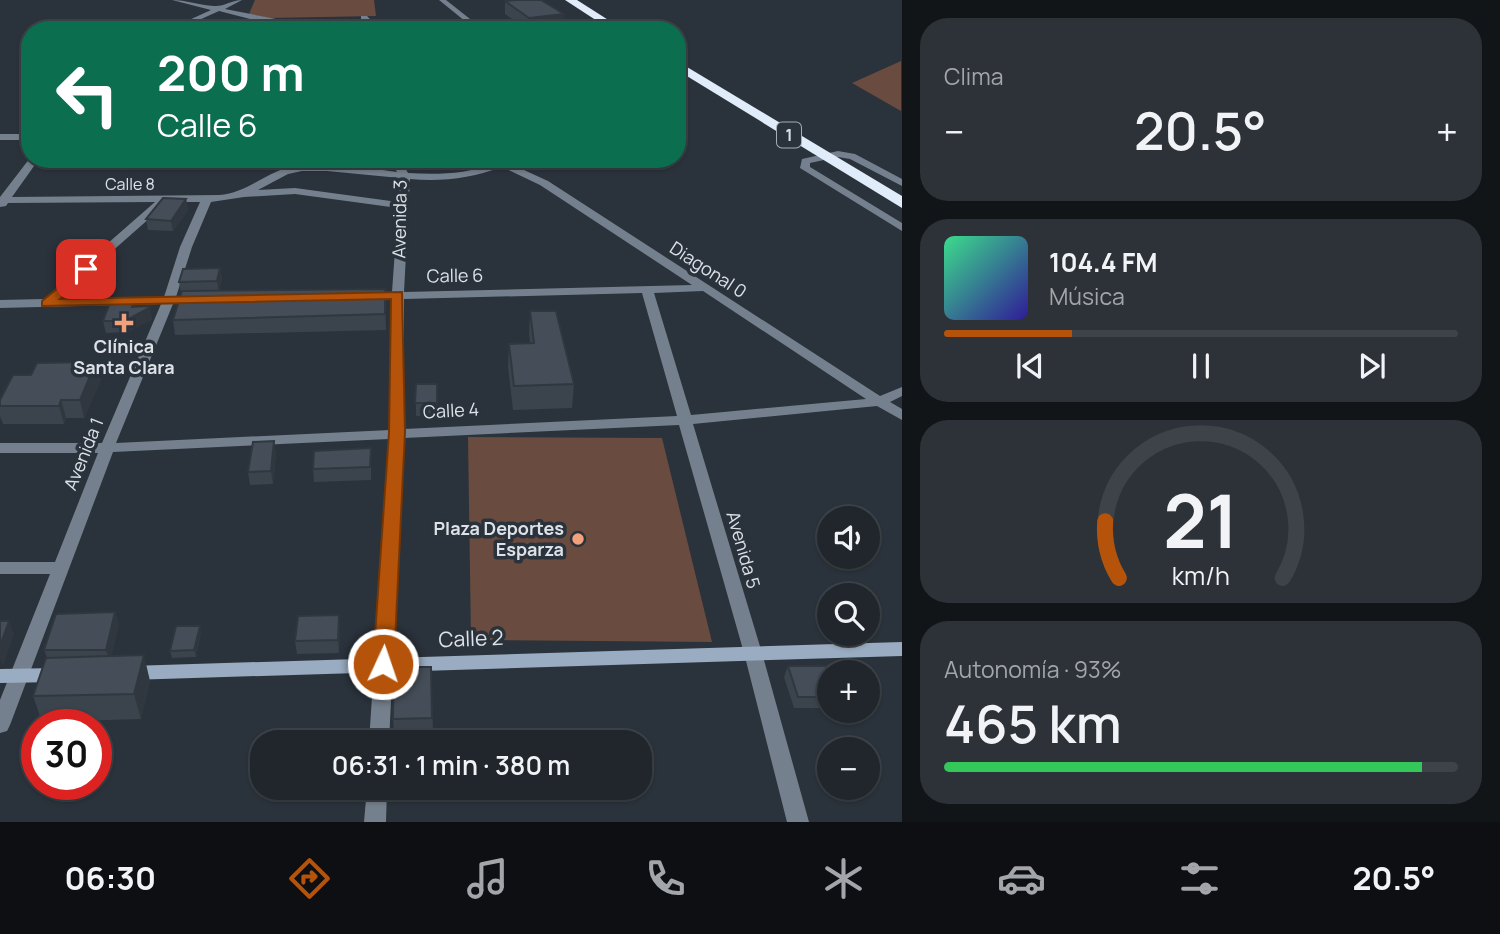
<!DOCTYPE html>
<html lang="es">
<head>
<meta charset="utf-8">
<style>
  body { margin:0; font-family:Manrope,sans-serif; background:#2d3238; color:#f1f3f6; height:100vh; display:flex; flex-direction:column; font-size:26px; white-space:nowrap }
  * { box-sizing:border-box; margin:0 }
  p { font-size:23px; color:#a2a5a9 }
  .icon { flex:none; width:38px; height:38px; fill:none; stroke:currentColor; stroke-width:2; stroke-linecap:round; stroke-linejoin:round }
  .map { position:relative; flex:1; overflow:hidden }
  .drawer { display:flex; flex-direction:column; gap:18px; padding:18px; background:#121518; width:598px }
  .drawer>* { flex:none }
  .banner { position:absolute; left:21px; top:21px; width:665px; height:147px; border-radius:28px; box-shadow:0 2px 5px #0004,0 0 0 2px #3d4348; background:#0b6e4f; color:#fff; overflow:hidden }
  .tools { position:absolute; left:817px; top:506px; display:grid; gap:14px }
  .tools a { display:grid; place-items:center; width:63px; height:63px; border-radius:50%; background:#20262c; box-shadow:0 2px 5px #0004,0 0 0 2px #3d4348; font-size:35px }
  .speed { position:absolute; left:21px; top:709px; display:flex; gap:14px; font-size:35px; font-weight:700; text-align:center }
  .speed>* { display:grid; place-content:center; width:91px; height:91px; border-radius:50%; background:#20262c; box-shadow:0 2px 5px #0004,0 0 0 2px #3d4348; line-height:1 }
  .speed .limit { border:10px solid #d22; background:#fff; color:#111 }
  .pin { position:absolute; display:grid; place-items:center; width:60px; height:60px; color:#fff; margin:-30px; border-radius:14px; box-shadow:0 4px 10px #0006 }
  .me { position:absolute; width:77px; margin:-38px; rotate:3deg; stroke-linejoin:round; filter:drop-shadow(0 0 5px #0008) }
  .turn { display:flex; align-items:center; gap:24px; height:147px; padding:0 21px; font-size:32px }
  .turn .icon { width:91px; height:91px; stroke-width:2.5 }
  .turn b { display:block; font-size:49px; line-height:60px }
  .big { font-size:52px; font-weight:600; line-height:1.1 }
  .drawer .tile { flex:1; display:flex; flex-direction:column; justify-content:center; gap:10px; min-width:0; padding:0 24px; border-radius:28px; background:#2d3238 }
  .drawer .dial { align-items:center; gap:0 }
  .dial svg { height:182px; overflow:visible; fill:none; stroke:#3d4348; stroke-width:7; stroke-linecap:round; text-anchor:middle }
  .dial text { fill:#f1f3f6; stroke:none }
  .song { display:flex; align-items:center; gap:21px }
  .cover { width:84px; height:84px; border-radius:10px; background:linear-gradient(135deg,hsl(150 70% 55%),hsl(250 70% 35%)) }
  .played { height:7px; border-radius:4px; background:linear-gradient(90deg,#b45309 25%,#3d4348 25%) }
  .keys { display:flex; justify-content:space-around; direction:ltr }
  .heat { display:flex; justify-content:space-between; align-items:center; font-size:38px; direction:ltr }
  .charge { height:10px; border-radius:5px; background:linear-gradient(90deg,#34c759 93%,#3d4348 0) }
  .trip { position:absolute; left:250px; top:730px; width:402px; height:70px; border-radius:28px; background:#20262c; box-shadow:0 2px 5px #0004,0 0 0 2px #3d4348; font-weight:600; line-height:70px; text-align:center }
  .tabs { display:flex; height:112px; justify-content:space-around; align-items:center; background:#0d0f12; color:#a2a5a9 }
  .tabs .icon { width:49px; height:49px }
  .tabs .on { color:#b45309 }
  .tabs b { font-size:32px; color:#f1f3f6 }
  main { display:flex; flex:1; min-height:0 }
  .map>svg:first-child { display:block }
  .green { fill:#694c3f }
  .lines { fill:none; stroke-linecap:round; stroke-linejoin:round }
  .street { fill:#74808d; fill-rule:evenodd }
  .secondary { fill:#9aacc1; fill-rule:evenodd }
  .highway { fill:#e0ecf9; fill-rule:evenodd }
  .wall { fill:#3b434c }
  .shaded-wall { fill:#30373e }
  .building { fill:#454e58; stroke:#30373e; stroke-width:2 }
  .route { fill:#b45309; stroke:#753606; stroke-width:2 }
  .poi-dot { fill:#f1a17c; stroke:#2a323b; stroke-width:2.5 }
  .labels { text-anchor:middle; stroke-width:7; stroke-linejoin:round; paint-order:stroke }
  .shield { fill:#2a323b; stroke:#a7adb4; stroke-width:2 }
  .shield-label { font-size:16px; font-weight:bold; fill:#dde2e8 }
  .far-street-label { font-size:16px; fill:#dde2e8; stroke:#2a323b }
  .street-label { font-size:18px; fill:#dde2e8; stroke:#2a323b }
  .poi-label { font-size:18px; font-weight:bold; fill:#dde2e8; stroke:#2a323b }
  .near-street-label { font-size:21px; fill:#dde2e8; stroke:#2a323b }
</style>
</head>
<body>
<main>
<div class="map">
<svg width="902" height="822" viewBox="0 0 902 822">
  <rect width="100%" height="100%" fill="#2a323b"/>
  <!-- green -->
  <g class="green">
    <polygon points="255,0 374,0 376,16 269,18 249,14"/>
    <polygon points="901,61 901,111 852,83"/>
    <polygon points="468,437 662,438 712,642 471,640"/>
  </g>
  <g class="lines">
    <!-- street -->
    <g class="street">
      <path d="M172,0C186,0 199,5 214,6C223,7 232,0 242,0L225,9L276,19L304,30H293L219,11L177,30H167L211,10Z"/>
      <polygon points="439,0 446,0 484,30 476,30"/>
      <polygon points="361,16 367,16 380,30 372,30 361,20"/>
      <polygon points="691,72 695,74 694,76 677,78 677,74"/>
      <rect x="0" y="134" width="30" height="6"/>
      <polygon points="838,151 855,154 902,179 902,186 850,159 838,157 810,163 810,167 902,223 902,231 800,168 802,159"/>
      <path d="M30,158L39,159L12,197L219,195C246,193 264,174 289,167C323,158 363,168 397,172L390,159H400L408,173C438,175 465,174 494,164L490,159H500L548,181L880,396L902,387V396L890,402L902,409V420L877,406L693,424L762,653L809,822H787L744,653L679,425L404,438L389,742H369L389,439L113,452L10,725L7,731L0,733V700L50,574H0V562H55L98,453H0V443H102L161,304L0,308V300L44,299L155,202L8,203L6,206L0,207V197ZM502,167L540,185L692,285L404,292L410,179C443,182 471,178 502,167ZM302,171H327L400,178L398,202L295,188L258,190L288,174ZM295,194L398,208L392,292H367L361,296L367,300L392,299L390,430L116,443L173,304H197L203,300L197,296L176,297L192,247L211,202L244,197ZM168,202H200L180,247L164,297L58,299ZM703,291L866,399L691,415L654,293ZM642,293L677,416L404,429V299Z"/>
      <polygon points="367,788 387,788 386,822 364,822"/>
    </g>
    <!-- secondary -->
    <g class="secondary">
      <polygon points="902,642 902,656 130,680 123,678 121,673 123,668 130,666"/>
      <polygon points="57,668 64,670 66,675 64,680 57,682 0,683 0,669"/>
    </g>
    <!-- highway -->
    <g class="highway">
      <polygon points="565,0 577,0 624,30 611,30"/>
      <polygon points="677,61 902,196 902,208 677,70"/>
    </g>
  </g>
  <!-- wall -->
  <g class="wall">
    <polygon points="505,1 563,27 543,30 526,30 505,14"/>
    <polygon points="280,159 301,159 281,161"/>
    <polygon points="186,199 188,210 173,231 148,230 146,219"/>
    <polygon points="220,268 222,279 219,291 385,289 386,330 175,335 173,320 181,293 179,282"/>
    <polygon points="134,300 135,307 152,318 151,320 127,332 106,333 103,321"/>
    <polygon points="530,311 574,384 572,408 513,410 508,367 509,344 530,343 529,333"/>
    <polygon points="96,362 101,380 84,418 66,418 64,424 3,424 0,416 0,400 31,375"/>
    <polygon points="416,384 437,384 437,415 416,416"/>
    <polygon points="274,441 276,454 273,484 250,485 248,472"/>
    <polygon points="371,448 371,480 314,482 313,469"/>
    <polygon points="115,612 119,625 111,656 150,681 141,719 42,722 33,696 47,658 44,650"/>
    <polygon points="340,628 339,653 297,654 295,641"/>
    <polygon points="201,633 196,657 172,658 170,651"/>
    <polygon points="788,666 830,672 830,708 794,708 784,677"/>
    <polygon points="431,667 433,731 394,732 393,719"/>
  </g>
  <!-- shaded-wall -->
  <g class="shaded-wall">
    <polygon points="564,14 563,27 543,30 529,30 529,18"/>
    <polygon points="186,199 188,210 173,231 171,221"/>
    <polygon points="220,268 222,279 219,292 217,281"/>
    <polygon points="134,300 136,311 150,306 152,318 151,320 127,332 125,321"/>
    <polygon points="96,362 101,380 84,418 80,400"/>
    <polygon points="61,400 66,418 64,424 59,406"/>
    <polygon points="274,441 276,454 273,484 271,471"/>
    <polygon points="115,612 119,625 110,663 106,650"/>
    <polygon points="339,615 340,628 339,653 338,640"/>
    <polygon points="9,621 14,634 3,666 0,659 0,646"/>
    <polygon points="200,626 201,633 196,657 194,650"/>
    <polygon points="144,655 150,681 141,719 134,694"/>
  </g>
  <!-- building -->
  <g class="building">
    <polygon points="517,0 541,0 564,14 529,18 505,1"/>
    <polygon points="163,198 186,199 171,221 146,219"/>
    <polygon points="220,268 217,281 179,282 183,269"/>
    <polygon points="385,289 385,314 173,320 182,291"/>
    <polygon points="111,300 134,300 132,307 150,306 149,308 125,321 103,321"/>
    <polygon points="530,311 556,311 574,384 514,386 509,344 534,343"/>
    <polygon points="96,362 80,400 61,400 59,406 0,406 0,400 13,375 31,375 37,363"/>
    <polygon points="416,384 437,384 437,403 415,403"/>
    <polygon points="274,441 271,471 248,472 253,442"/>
    <polygon points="371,448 370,467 313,469 314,451"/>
    <polygon points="115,612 106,650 44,650 56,614"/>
    <polygon points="339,615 338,640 295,641 298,616"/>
    <polygon points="0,621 9,621 0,646"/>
    <polygon points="176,626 200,626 194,650 170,651"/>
    <polygon points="144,655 134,694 33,696 46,658"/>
    <polygon points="788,666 827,666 830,672 830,697 798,697"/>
    <polygon points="394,667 431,667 432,718 393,719"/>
  </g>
  <!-- route -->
  <polygon class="route" points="86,265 93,269 91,272 60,299 402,292 405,432 394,664 391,670 383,673 376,670 373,664 389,432 391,299 42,306 42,301"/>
  <!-- markers -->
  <g class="poi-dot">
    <path d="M120.5 312.5h7v7h7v7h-7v7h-7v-7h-7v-7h7z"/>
    <circle cx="578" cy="539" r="7"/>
  </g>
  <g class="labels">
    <!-- shield labels -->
    <rect class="shield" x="777" y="122.5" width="24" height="25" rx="5"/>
    <g class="shield-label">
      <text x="789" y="141">1</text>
    </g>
    <!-- far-street labels -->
    <g class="far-street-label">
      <text x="130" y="190">Calle 8</text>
    </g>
    <!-- street labels -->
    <g class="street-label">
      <text transform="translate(400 219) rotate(-89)" y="6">Avenida 3</text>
      <text transform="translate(708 270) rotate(33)" y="6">Diagonal 0</text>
      <text transform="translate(455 276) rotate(-1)" y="6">Calle 6</text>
      <text transform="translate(451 411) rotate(-3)" y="6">Calle 4</text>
      <text transform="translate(84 454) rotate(-68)" y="6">Avenida 1</text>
      <text transform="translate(743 550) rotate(74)" y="6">Avenida 5</text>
    </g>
    <!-- poi labels -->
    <g class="poi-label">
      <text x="124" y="353">Clínica<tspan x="124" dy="21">Santa Clara</tspan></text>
      <text x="564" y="535" text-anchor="end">Plaza Deportes<tspan x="564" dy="21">Esparza</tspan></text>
    </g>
    <!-- near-street labels -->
    <g class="near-street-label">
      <text transform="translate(471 639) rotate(-2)" y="7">Calle 2</text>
    </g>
  </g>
</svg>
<div class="tools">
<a><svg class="icon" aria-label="sound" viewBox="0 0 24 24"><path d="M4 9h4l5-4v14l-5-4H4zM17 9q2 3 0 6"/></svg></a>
<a><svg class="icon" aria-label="search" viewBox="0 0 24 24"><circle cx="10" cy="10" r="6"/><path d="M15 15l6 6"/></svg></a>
<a>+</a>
<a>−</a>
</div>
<div class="speed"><div class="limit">30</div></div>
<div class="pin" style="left:86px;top:269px;background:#d93025"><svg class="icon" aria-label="arrive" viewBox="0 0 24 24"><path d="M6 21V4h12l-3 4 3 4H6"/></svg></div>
<svg class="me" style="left:383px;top:664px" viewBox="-20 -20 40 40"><circle r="17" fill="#b45309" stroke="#fff" stroke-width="3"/><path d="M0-11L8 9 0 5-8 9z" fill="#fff"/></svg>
<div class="trip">06:31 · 1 min · 380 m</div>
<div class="banner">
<div class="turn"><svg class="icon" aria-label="left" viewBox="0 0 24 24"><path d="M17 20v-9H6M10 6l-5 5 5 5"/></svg><div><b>200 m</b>Calle 6</div></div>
</div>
</div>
<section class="drawer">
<div class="tile"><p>Clima</p>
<div class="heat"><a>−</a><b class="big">20.5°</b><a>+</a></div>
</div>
<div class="tile">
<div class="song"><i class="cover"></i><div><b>104.4 FM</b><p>Música</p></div></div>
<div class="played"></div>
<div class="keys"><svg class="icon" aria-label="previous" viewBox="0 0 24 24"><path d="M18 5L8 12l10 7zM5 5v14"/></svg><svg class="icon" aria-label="pause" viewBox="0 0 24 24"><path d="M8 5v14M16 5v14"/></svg><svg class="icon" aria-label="next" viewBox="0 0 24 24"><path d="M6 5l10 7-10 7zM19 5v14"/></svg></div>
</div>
<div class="tile dial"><svg viewBox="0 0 100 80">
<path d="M14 69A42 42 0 1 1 86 69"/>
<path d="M14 69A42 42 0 0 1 8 44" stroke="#b45309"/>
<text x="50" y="56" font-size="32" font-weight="700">21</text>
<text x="50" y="72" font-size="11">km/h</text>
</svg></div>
<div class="tile"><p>Autonomía · 93%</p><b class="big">465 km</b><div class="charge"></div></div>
</section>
</main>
<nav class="tabs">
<b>06:30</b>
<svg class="icon on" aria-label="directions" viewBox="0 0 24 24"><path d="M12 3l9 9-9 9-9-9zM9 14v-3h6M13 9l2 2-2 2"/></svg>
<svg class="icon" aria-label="music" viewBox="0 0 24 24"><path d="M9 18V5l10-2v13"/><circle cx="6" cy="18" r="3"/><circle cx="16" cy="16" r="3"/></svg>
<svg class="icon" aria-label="phone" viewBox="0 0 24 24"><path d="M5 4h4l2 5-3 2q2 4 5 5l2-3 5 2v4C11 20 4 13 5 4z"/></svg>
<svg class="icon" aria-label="climate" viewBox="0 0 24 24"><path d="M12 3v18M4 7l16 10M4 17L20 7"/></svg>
<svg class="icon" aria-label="car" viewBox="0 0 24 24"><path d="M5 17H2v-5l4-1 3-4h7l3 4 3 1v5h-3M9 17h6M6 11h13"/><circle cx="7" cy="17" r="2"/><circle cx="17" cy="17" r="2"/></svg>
<svg class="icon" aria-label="filters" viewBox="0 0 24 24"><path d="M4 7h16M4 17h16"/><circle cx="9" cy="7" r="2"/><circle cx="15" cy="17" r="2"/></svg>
<b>20.5°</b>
</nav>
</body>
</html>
